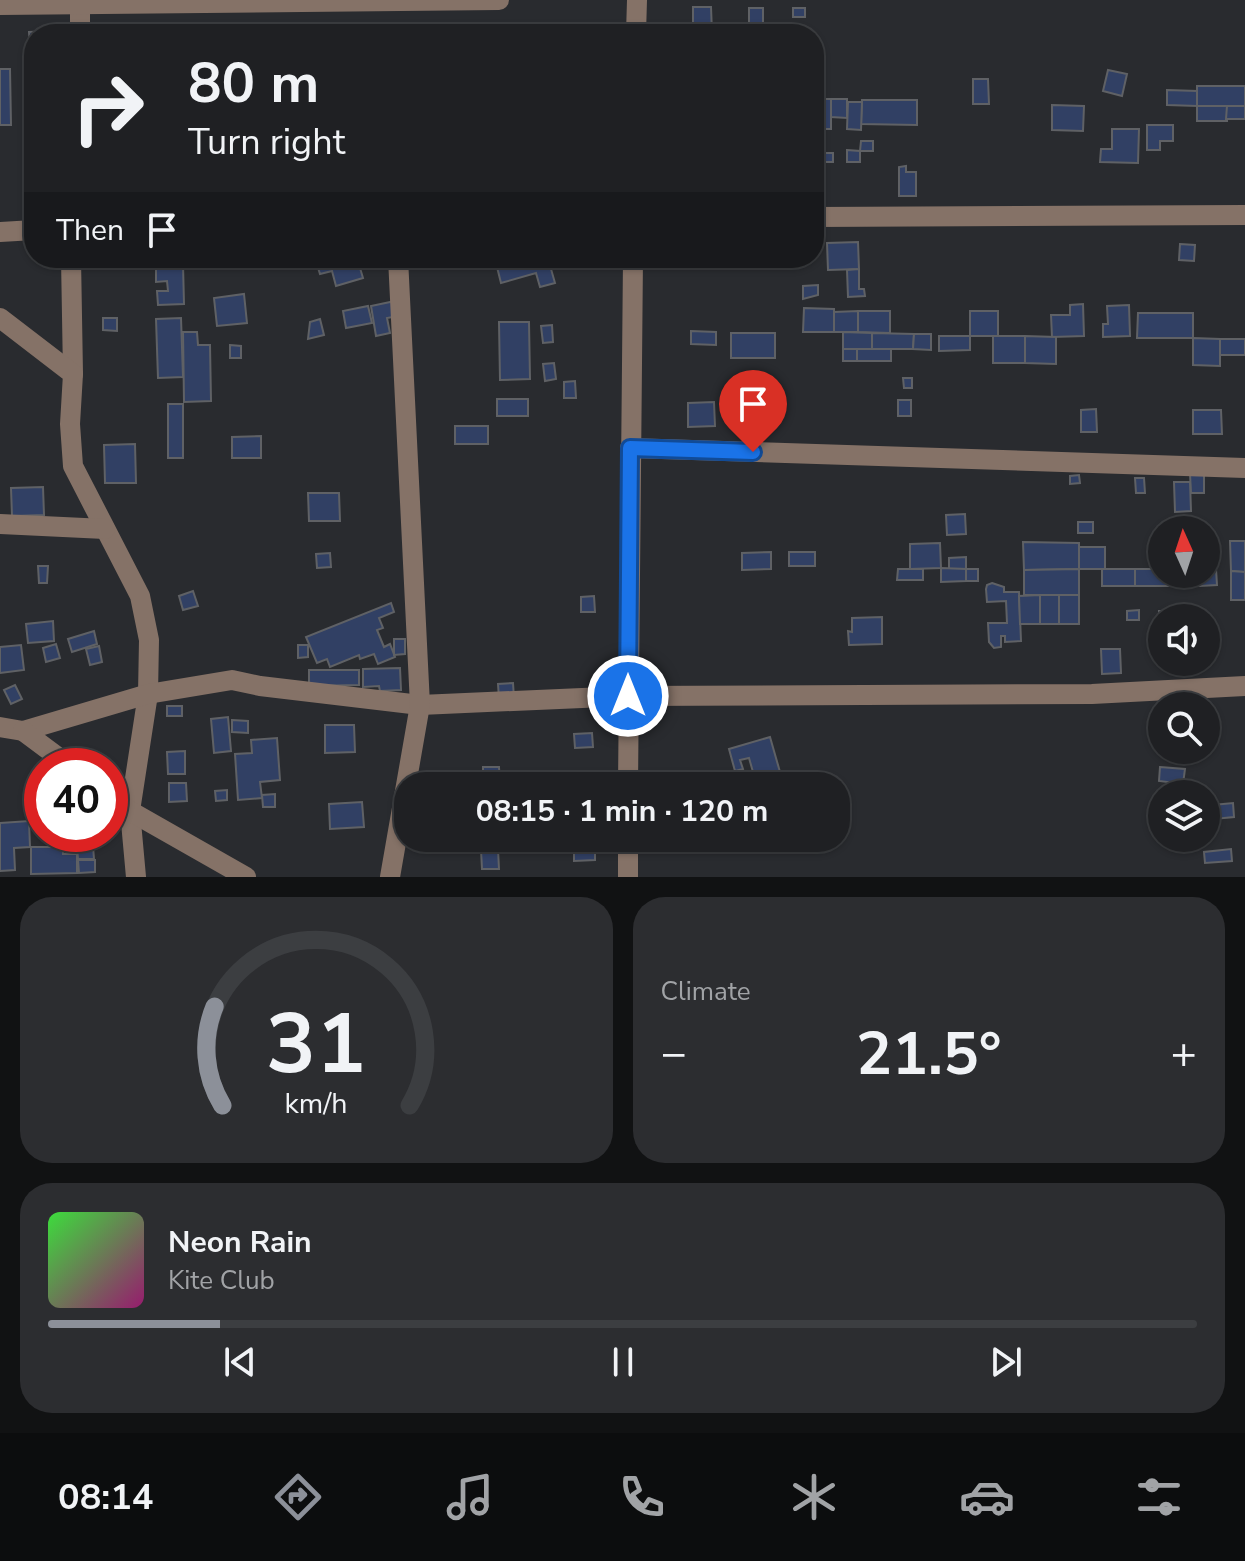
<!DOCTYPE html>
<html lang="en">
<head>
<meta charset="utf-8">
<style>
  body { margin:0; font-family:"Nunito Sans",sans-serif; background:#2c2d30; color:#f1f3f6; height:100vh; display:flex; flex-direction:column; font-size:30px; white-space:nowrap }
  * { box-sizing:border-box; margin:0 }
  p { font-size:26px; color:#a1a3a6 }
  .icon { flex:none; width:44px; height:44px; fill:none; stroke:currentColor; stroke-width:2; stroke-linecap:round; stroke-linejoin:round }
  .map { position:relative; height:877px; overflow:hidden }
  .side { display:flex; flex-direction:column; gap:20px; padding:20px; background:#111213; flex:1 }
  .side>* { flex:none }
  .top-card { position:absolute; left:24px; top:24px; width:800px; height:244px; border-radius:32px; box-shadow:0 2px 6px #0004,0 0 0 2px #3c3e41; background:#1f2023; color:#f1f3f6; overflow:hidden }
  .needle { width:52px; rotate:357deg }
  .buttons { position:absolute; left:1148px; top:516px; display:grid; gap:16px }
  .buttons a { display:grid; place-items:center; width:72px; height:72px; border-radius:50%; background:#1f2023; box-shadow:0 2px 6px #0004,0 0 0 2px #3c3e41; font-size:40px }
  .speed { position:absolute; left:24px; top:748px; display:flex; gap:16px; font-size:40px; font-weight:700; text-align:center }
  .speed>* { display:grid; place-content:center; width:104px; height:104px; border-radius:50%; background:#1f2023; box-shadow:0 2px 6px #0004,0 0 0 2px #3c3e41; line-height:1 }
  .speed .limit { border:12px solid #d22; background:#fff; color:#111 }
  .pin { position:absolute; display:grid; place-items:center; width:68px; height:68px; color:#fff; margin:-82px -34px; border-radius:50% 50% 50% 0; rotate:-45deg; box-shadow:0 0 8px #0007 }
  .pin .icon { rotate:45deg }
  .me { position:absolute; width:88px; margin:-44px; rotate:0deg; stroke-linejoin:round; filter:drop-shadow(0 0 6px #0008) }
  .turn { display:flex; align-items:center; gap:28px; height:168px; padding:0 32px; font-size:36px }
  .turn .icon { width:104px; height:104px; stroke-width:2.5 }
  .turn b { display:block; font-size:56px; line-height:68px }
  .then { display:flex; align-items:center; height:76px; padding:0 32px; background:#0003; gap:16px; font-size:30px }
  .big { font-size:60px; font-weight:700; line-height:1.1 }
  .side .tile { flex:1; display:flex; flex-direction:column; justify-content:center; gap:12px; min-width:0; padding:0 28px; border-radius:32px; background:#2c2d30 }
  .side .dial { align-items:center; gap:0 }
  .dial svg { height:208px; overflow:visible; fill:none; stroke:#3c3e41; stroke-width:7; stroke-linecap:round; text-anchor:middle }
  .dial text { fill:#f1f3f6; stroke:none }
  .song { display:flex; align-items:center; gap:24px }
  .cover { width:96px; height:96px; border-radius:12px; background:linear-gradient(135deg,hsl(120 70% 55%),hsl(320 70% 35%)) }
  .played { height:8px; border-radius:4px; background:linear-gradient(90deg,#8c9099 15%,#3c3e41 15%) }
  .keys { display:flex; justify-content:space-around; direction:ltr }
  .heat { display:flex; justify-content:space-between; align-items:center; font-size:44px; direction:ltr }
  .side .tiles { flex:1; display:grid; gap:20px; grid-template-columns:1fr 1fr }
  .tile:last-child { grid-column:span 2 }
  .trip { position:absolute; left:394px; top:772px; width:456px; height:80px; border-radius:32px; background:#1f2023; box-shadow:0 2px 6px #0004,0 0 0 2px #3c3e41; font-weight:700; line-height:80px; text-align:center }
  .menu { display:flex; height:128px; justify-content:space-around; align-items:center; background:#0c0d0e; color:#a1a3a6 }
  .menu .icon { width:56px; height:56px }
  .menu .selected { color:#8c9099 }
  .menu b { font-size:36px; color:#f1f3f6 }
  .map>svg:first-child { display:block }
  .building { fill:#314064; stroke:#5f6165; stroke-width:2 }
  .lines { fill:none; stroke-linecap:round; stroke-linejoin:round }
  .minor { stroke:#857267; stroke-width:20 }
  .route-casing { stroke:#114b97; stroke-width:20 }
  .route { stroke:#1a73e8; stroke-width:14 }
</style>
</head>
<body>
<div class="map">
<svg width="1245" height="877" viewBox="0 0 1245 877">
  <rect width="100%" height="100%" fill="#292b2f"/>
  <!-- building -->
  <g class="building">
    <polygon points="693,7 711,7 712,33 693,33"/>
    <polygon points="749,8 763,8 763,29 749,30"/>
    <rect x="793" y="8" width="12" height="9"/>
    <polygon points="182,25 185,34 159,34 158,30"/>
    <polygon points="55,31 56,34 34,34 34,47 30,47 29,32"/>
    <polygon points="0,69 10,69 11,125 0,125"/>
    <polygon points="1108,70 1127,74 1122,96 1103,91"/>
    <polygon points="973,79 988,79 989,104 973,104"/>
    <rect x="1197" y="86" width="48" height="20"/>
    <polygon points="1167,90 1197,91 1197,106 1167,105"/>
    <rect x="814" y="99" width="17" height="30"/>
    <polygon points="831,99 847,99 847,118 831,117"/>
    <polygon points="862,100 917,100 917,125 861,124"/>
    <polygon points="848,102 862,102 861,130 847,129"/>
    <polygon points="1052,105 1084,106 1083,131 1052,130"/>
    <rect x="1197" y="106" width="30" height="15"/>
    <polygon points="1227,106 1245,106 1245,119 1226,119"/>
    <polygon points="1147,125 1173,125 1173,141 1160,141 1160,150 1147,150"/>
    <polygon points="1112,129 1139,129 1138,163 1100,162 1101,149 1112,149"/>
    <polygon points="861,141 873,141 873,151 860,151"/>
    <polygon points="847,150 860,151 860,162 847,162"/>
    <rect x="824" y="153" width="9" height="9"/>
    <polygon points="906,166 906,172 916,172 916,196 899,196 899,167"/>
    <polygon points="858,242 859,269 828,270 827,243"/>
    <polygon points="1180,244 1195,245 1194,261 1179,260"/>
    <polygon points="315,258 357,258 363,278 336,286 332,271 320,274"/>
    <polygon points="499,258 558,258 560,266 551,269 555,283 540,287 536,273 501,283 495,259"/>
    <polygon points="702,258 721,258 721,265 702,266"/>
    <polygon points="183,264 184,304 158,305 157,291 168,291 167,281 156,282 156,265"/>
    <polygon points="859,269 859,289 864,289 865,296 848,297 847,270"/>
    <polygon points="818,285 818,295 803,299 803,286"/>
    <polygon points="244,294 247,323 217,326 214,298"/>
    <polygon points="395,301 398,316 387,318 390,333 376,336 371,306"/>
    <polygon points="1083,304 1084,336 1052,337 1051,315 1070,315 1070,305"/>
    <polygon points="1129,305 1130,336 1103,337 1103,324 1108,324 1107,306"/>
    <polygon points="368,306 372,323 346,328 343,311"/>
    <polygon points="804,308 834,309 834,332 803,332"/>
    <polygon points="858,311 858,332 834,332 834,312"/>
    <polygon points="858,311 890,311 890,333 858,332"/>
    <rect x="970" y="311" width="28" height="25"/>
    <polygon points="1138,313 1193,313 1193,338 1137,338"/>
    <polygon points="103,318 117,318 117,331 103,330"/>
    <polygon points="181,318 183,377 158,378 156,319"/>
    <polygon points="320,319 324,335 308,339 310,322"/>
    <polygon points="499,322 529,322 530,379 500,380"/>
    <polygon points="552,325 553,342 543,343 541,326"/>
    <polygon points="691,331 716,332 716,345 691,344"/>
    <polygon points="183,332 197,332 198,345 210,345 211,401 184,402"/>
    <polygon points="843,332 872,333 872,349 843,349"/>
    <rect x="731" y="333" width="44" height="25"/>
    <polygon points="872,333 914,334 913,349 872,349"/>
    <polygon points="914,334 931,334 931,350 913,349"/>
    <polygon points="939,336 970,336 970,350 939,351"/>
    <rect x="993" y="336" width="32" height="27"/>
    <polygon points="1025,336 1056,337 1056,364 1025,363"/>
    <polygon points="1193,338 1220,339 1220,366 1193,365"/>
    <rect x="1220" y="339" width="25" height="16"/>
    <polygon points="230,345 241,346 241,358 230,358"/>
    <rect x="843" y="349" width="14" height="12"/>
    <rect x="857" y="349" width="34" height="12"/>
    <polygon points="554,363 556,379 545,381 543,364"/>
    <polygon points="903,378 912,378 912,388 904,388"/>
    <polygon points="768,380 769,391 759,392 759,381"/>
    <polygon points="575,381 576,398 564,398 564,382"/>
    <rect x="497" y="399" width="31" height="17"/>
    <rect x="898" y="400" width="13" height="16"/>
    <polygon points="714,402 715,426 688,427 688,403"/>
    <rect x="168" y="404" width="15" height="54"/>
    <polygon points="1096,409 1097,432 1081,432 1081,410"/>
    <polygon points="1193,410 1221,410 1222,434 1193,434"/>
    <rect x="455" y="426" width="33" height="18"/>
    <polygon points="261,436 261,458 232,458 232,437"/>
    <polygon points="135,444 136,483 105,483 104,445"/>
    <polygon points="1204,473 1204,493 1191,493 1190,474"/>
    <polygon points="1079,475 1080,483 1070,484 1070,476"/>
    <polygon points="1135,478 1144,478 1145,493 1136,493"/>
    <polygon points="1174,482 1190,482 1191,511 1175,512"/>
    <polygon points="43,487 44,515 12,516 11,488"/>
    <polygon points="308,493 339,493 340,521 309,521"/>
    <polygon points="965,514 966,534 947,535 946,515"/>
    <rect x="1078" y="522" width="15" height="11"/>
    <polygon points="1230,541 1245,541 1245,572 1231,571"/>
    <polygon points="1023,542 1079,543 1079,569 1024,570"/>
    <polygon points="940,543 941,568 910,569 910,544"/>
    <rect x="1079" y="547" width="26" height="22"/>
    <polygon points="771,552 771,569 742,570 742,553"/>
    <rect x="789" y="552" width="26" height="14"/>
    <polygon points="330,553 331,567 317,568 316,554"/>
    <polygon points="966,557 966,569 949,569 949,558"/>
    <polygon points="38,566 48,566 47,583 39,583"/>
    <polygon points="941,568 966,569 966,581 941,582"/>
    <polygon points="898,569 923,569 923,580 897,580"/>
    <rect x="966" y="569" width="12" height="12"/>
    <polygon points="1079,569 1079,595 1024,595 1024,570"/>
    <rect x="1102" y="569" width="33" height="17"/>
    <polygon points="1135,569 1162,569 1162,574 1199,574 1200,586 1135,586"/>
    <polygon points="1206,569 1216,569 1217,585 1200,586 1199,574 1206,574"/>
    <polygon points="1231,571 1245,572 1245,600 1231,600"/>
    <polygon points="992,583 1004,587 1004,592 1019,592 1021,641 1005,642 1005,636 1001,636 1001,647 994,648 989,642 988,623 1007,623 1006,601 987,602 986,589 987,585"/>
    <polygon points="193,591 198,606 183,610 179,596"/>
    <polygon points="1040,595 1040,624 1020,624 1019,596"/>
    <rect x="1040" y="595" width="19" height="29"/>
    <rect x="1059" y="595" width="20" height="29"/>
    <polygon points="594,596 595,612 581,612 581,597"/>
    <polygon points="391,603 394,612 379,618 383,628 377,630 384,647 390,644 395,657 378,664 374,654 360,659 359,655 330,667 327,659 317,663 306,637"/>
    <polygon points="1139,610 1139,620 1127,620 1127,611"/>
    <polygon points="1159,611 1174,611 1174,618 1162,618 1162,621 1159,621"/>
    <polygon points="882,617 882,644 849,645 848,631 852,632 852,618"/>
    <polygon points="53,621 54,641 28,643 26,624"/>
    <polygon points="94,631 97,644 72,652 68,639"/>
    <polygon points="394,639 405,639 405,654 394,655"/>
    <polygon points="56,644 60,658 46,662 43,648"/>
    <polygon points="21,645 24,670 0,673 0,647"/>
    <polygon points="298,645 308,645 308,657 298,658"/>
    <polygon points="99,646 102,662 90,665 86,649"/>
    <polygon points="1101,649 1120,649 1121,673 1102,674"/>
    <polygon points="400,668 401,690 380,691 379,686 363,687 363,669"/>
    <polygon points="309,670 359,670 359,685 309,686"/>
    <polygon points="513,683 514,698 499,699 498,684"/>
    <polygon points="15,685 22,699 11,704 4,690"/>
    <rect x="167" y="706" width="15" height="10"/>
    <polygon points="228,717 231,751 214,753 211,719"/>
    <polygon points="232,720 248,721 248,733 232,732"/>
    <polygon points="325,725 354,725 355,752 325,753"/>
    <polygon points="592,733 593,747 575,748 574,734"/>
    <polygon points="770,737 784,786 757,786 749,758 740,760 743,769 735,771 729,749"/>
    <polygon points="277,738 280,780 260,782 262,798 238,800 235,754 252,753 251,740"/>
    <polygon points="185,751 185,774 168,774 167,752"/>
    <polygon points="483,767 499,767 500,786 483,786"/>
    <polygon points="1160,767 1185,769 1183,784 1159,781"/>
    <polygon points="597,778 597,786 582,786 582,779"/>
    <polygon points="169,783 186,783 187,801 169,802"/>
    <polygon points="227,790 227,800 216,801 215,791"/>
    <polygon points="275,794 275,807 263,807 262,795"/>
    <polygon points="362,802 364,827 330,829 329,804"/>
    <polygon points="1233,803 1234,817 1214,819 1213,805"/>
    <polygon points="29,821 30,847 14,848 15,870 0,871 0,823"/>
    <polygon points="436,838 453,838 452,847 436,846"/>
    <polygon points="475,838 528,838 528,848 498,849 499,869 482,869 481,850 476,850"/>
    <rect x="546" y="838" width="13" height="10"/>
    <rect x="559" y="838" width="17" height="10"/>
    <polygon points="77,846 93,846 94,859 78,859"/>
    <polygon points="31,847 63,847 63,854 77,854 77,873 31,874"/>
    <polygon points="595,848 595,860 574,861 574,849"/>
    <polygon points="1231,849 1232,861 1205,863 1204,852"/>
    <polygon points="78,860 95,860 95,872 79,873"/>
  </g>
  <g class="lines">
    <!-- minor -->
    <g class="minor">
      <polyline points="80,0 80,34"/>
      <polyline points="0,5 499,0"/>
      <polyline points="636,34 637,0"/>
      <polyline points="814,217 1245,215"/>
      <polyline points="0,232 34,230"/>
      <polyline points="71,258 73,374"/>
      <polyline points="0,318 73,374 70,424 73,466 140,596 149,640 148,694 130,811 136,877"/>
      <polyline points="630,448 1245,468"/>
      <polyline points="0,524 105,529"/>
      <polyline points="0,727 23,731 148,694 232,680 260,686 420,705 628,696 1092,694 1245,686"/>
      <polyline points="23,731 70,766"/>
      <polyline points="628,786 633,258"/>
      <polyline points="110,796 130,811 246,877"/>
      <polyline points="628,838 628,877"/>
      <polyline points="390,877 420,705 398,258"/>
    </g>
  </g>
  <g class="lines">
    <!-- route casing -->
    <g class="route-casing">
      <polyline id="route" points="628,696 630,448 753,452"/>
    </g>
    <!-- route -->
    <use href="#route" class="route"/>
  </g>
</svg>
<div class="buttons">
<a><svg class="needle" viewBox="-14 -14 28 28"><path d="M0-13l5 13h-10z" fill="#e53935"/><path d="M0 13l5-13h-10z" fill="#a1a3a6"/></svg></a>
<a><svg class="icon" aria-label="sound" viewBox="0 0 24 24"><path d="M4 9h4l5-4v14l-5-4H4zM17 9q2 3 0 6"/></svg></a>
<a><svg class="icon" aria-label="search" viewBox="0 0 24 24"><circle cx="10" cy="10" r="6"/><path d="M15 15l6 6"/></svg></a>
<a><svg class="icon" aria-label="layers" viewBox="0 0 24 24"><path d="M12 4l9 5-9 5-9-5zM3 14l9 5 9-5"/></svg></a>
</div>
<div class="speed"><div class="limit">40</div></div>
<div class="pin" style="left:753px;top:452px;background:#d93025"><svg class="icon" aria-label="arrive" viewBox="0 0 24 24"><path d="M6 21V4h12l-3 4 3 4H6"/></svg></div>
<svg class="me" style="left:628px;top:696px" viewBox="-20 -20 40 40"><circle r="17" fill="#1a73e8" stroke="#fff" stroke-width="3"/><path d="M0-11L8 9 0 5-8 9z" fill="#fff"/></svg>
<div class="trip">08:15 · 1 min · 120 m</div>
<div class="top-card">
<div class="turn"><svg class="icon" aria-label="right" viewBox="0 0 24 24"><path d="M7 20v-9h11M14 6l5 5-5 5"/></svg><div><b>80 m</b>Turn right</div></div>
<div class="then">Then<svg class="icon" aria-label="arrive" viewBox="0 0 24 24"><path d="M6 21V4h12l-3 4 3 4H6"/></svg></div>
</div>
</div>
<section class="side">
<div class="tiles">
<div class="tile dial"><svg viewBox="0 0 100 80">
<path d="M14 69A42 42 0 1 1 86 69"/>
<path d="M14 69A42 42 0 0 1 11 31" stroke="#8c9099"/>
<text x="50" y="56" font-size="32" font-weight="700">31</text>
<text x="50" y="72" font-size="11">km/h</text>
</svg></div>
<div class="tile"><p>Climate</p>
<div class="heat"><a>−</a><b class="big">21.5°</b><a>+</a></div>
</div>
<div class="tile">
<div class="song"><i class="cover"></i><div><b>Neon Rain</b><p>Kite Club</p></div></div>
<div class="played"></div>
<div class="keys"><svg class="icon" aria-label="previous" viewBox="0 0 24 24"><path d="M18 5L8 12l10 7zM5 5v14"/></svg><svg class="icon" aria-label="pause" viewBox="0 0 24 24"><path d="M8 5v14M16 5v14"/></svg><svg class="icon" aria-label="next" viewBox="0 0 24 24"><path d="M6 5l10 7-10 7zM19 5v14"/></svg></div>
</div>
</div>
</section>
<nav class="menu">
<b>08:14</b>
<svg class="icon selected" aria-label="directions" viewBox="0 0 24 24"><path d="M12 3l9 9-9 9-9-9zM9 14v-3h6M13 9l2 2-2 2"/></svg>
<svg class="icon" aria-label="music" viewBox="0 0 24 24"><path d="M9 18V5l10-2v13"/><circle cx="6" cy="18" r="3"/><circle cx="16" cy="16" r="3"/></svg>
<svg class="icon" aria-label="phone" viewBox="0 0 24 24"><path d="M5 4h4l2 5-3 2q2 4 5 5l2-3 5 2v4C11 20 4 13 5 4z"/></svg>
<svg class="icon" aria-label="climate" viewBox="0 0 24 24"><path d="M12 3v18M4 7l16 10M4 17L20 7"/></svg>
<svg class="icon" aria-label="car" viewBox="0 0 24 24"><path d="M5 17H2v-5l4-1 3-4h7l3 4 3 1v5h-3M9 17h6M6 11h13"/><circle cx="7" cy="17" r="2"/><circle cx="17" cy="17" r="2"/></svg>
<svg class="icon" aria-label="filters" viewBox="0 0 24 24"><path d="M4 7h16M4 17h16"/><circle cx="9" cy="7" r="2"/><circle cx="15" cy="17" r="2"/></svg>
</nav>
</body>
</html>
